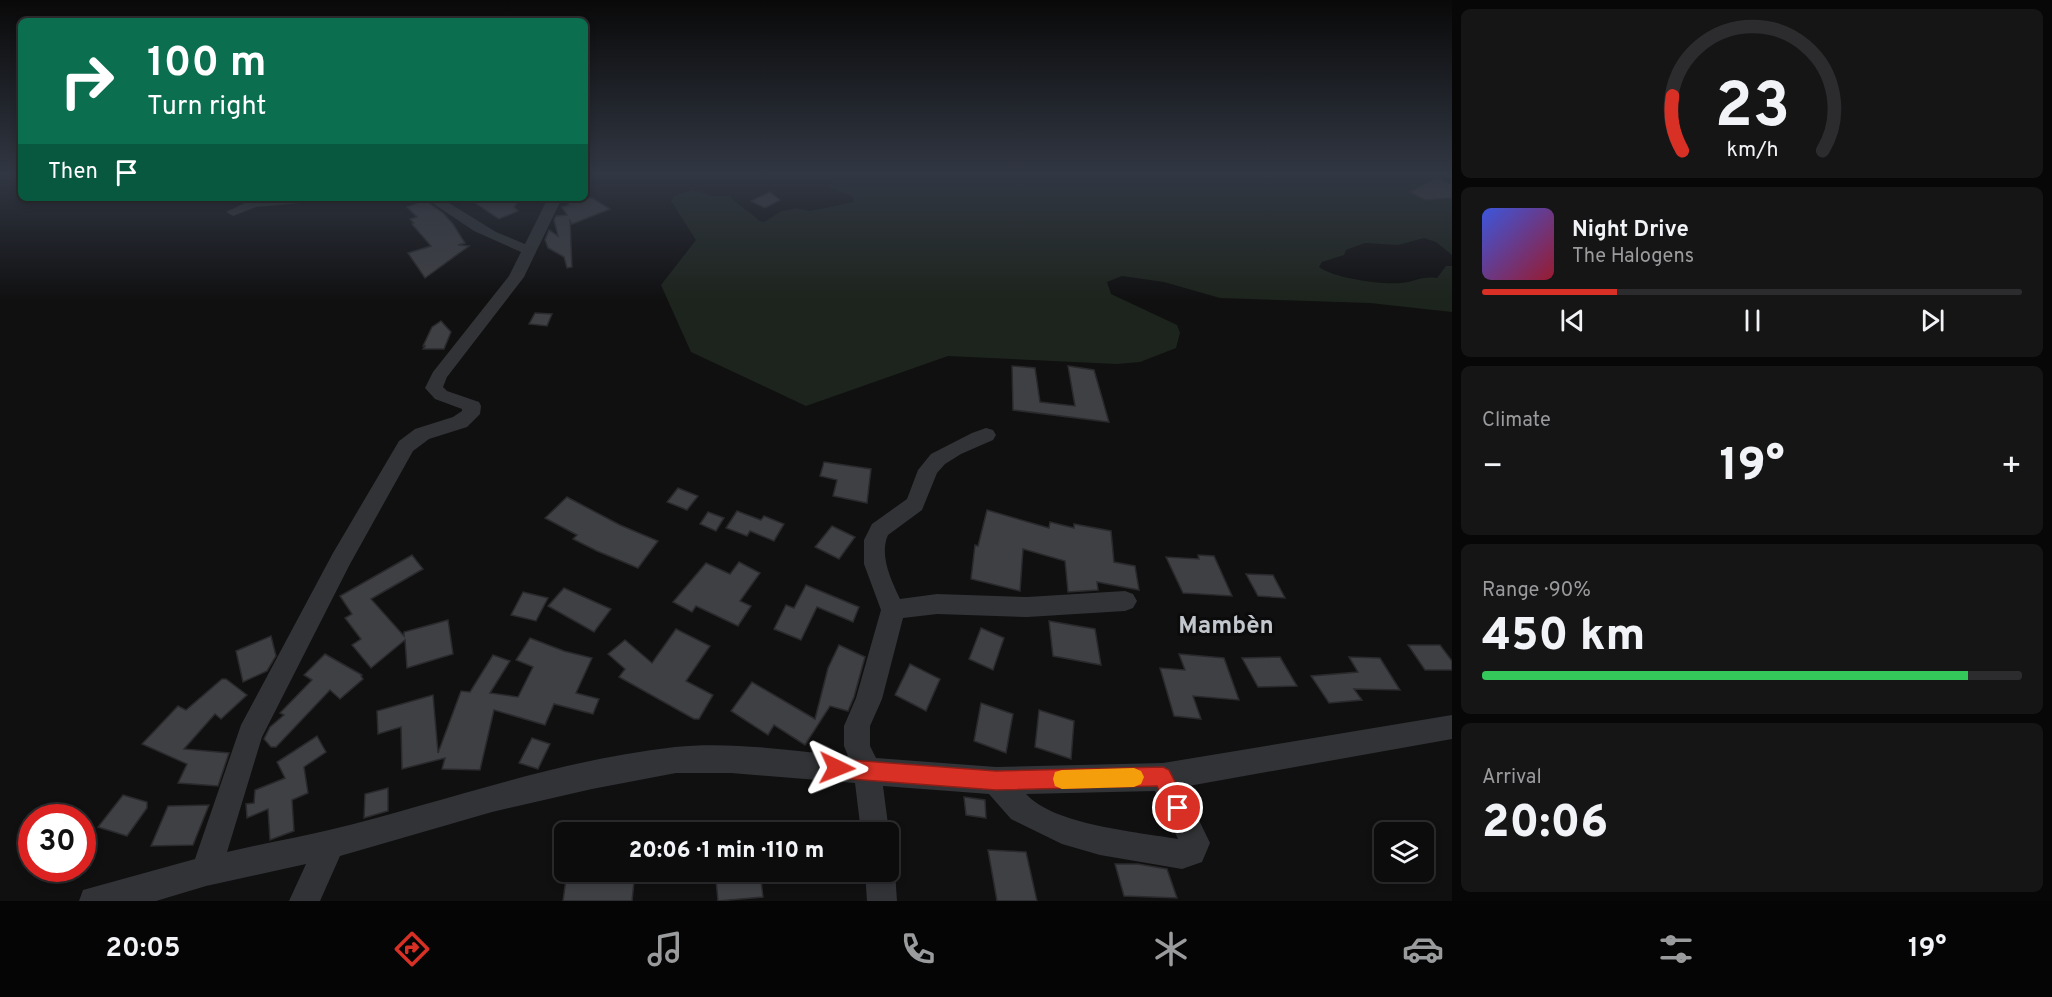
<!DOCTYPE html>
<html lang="en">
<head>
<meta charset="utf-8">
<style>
  body { margin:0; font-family:Overpass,sans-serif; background:#151516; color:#f1f3f6; height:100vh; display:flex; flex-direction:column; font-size:22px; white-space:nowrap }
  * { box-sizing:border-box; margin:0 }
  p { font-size:20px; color:#9a9b9d }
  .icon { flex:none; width:33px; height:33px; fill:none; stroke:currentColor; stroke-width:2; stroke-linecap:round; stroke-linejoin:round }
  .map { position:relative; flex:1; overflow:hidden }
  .sheet { display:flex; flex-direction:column; gap:9px; padding:9px; background:#070707; width:600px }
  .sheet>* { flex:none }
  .banner { position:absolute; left:18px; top:18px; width:570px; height:183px; border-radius:9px; box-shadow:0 3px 9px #0003,0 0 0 2px #2c2c2e; background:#0b6e4f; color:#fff; overflow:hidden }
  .fabs { position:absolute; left:1374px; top:822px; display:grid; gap:12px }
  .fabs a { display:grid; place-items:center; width:60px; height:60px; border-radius:9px; background:#0c0c0d; box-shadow:0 3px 9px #0003,0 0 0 2px #2c2c2e; font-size:30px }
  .speed { position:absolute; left:18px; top:804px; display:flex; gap:12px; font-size:30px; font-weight:700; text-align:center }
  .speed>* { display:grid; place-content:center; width:78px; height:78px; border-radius:50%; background:#0c0c0d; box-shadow:0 3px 9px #0003,0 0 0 2px #2c2c2e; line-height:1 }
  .speed .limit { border:9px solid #d22; background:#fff; color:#111 }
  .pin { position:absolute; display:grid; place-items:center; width:51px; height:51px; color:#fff; margin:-26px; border:3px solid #fff; border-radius:50%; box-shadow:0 2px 6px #0007 }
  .me { position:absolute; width:66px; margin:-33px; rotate:92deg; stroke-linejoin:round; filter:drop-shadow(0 0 4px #0008) }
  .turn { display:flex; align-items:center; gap:21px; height:126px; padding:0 30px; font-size:27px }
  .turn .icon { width:78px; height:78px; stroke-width:2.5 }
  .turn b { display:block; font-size:42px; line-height:51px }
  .then { display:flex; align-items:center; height:57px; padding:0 30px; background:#0003; gap:12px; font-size:22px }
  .big { font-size:45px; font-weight:800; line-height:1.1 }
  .sheet .tile { flex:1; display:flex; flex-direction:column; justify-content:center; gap:9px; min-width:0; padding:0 21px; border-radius:9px; background:#151516 }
  .sheet .dial { align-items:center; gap:0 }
  .dial svg { height:156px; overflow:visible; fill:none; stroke:#2c2c2e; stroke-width:7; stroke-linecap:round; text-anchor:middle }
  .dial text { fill:#f1f3f6; stroke:none }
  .song { display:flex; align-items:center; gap:18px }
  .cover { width:72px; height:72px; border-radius:9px; background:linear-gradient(135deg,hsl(230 70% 55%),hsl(350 70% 35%)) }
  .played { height:6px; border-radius:3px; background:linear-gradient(90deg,#d93025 25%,#2c2c2e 25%) }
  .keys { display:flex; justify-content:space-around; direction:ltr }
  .heat { display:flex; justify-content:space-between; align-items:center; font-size:33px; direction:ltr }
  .charge { height:9px; border-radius:4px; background:linear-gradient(90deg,#34c759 90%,#2c2c2e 0) }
  .trip { position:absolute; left:554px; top:822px; width:345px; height:60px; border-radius:9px; background:#0c0c0d; box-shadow:0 3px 9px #0003,0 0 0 2px #2c2c2e; font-weight:800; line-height:60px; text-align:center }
  .menu { display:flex; height:96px; justify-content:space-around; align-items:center; background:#050505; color:#9a9b9d }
  .menu .icon { width:42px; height:42px }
  .menu .on { color:#d93025 }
  .menu b { font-size:27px; color:#f1f3f6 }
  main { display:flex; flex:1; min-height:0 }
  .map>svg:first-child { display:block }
  .green { fill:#1d241d }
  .building { fill:#3f4044; stroke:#2a2a2d; stroke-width:1.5 }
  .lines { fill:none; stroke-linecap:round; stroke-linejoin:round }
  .minor { fill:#313336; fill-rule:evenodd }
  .route { fill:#d93025; stroke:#8d1f18; stroke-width:1.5 }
  .slow { fill:#f59e0b }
  .labels { text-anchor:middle; stroke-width:6; stroke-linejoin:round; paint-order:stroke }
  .near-quarter-label { font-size:24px; font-weight:bold; fill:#c2c7ce; stroke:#0b0b0c }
</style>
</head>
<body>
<main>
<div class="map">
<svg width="1452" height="901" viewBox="0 0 1452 901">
  <rect width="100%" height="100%" fill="#101011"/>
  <!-- green -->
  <path class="green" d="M834,174H1452V255L1436,242L1424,238L1398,245L1365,243L1346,250L1344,255L1322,262L1319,267C1333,278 1382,285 1401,283C1416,282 1419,276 1437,278L1446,266H1452V312L1370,303L1220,298L1164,282L1122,276L1107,282L1111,294L1177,325L1180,333L1176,348L1140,362L1117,364L948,356L806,406L691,352L661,285L696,240L671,201L674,196L693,190L713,196H730C738,207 750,210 759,221L764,222L782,211L796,208L810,211L854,202L852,196L830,187Z"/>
  <!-- building -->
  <g class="building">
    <polygon points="1436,178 1452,184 1452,198 1424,200 1410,192"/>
    <polygon points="770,192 780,200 765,208 751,201"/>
    <polygon points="468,198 521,198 514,207 518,211 499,219"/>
    <polygon points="564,198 592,198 610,209 572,224 570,221 572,267 567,268 564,257 548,248 545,240 549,230 558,236 554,220 556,216 567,215 562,207 569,205"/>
    <polygon points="425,200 443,213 453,224 465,243 458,245 469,246 425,278 408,253 431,246 412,224 414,223 410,219 417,217 407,207"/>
    <polygon points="535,313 552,314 547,326 529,324"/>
    <polygon points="441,321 451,332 444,349 423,349 425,346 423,346 432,327"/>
    <polygon points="1012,366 1035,368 1040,402 1075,406 1068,366 1094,370 1109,422 1013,410"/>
    <polygon points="824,462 871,469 867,503 833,496 837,480 820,476"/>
    <polygon points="678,488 698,496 687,510 667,502"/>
    <polygon points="567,497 620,525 658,541 638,568 597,551 573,539 577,535 545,518"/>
    <polygon points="987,510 1049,528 1050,522 1074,528 1074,524 1111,531 1114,562 1135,566 1139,590 1097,582 1098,590 1068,592 1065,561 1023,549 1020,591 971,579 975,545 978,546"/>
    <polygon points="737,511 761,520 764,516 784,524 774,541 750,531 747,536 726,528"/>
    <polygon points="708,512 724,518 716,531 700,524"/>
    <polygon points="832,526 855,537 839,559 815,547"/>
    <polygon points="412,555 423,569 371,599 404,636 404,632 448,620 453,654 407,668 405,640 371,668 352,645 361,639 345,618 352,614 340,596"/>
    <polygon points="1198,555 1214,556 1232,596 1183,593 1166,557 1199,559"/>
    <polygon points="739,562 760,573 740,601 751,606 738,626 696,606 692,612 673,602 706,563 730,574"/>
    <polygon points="1246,574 1273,575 1285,598 1258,596"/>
    <polygon points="806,585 859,607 853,622 817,607 801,640 774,629 786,605 794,608"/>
    <polygon points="564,588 611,609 594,632 548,606"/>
    <polygon points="523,592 548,598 536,621 511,615"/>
    <polygon points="1049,621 1095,629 1101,665 1053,656"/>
    <polygon points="981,628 1004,638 993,670 969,659"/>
    <polygon points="676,629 710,646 686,681 713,695 699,719 694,719 619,677 625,669 608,654 625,640 652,663"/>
    <polygon points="271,636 276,656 267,671 243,682 236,651"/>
    <polygon points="530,638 564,651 592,658 576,693 599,699 593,714 554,704 545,725 494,710 480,770 442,769 445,758 402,769 401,727 378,734 377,711 433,695 438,753 461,691 470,692 493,655 510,661 490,693 518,697 533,667 516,660"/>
    <polygon points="839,645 865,657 854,697 848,711 830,706 805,745 774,725 768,735 731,711 752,682 815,719 828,668"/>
    <polygon points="1408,645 1440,645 1452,661 1452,670 1425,670"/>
    <polygon points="325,654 362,675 361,676 363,679 340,699 330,690 276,747 271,747 264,739 270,727 284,715 280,713 312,680 304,675"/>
    <polygon points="1179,654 1224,658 1239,700 1193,696 1201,719 1174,716 1160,668 1185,670"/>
    <polygon points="1280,657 1297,686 1258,687 1242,658"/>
    <polygon points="1349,657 1380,658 1400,690 1354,689 1362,700 1329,703 1311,676 1358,672"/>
    <polygon points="910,664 940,679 926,711 895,695"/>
    <polygon points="222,679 226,679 247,695 221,719 215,714 184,749 229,753 218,786 178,783 187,764 142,744 178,706 186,710"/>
    <polygon points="981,703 1013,714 1006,753 974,741"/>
    <polygon points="1039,710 1074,721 1071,759 1035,747"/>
    <polygon points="317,736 326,752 304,767 308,793 292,800 294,831 270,840 268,809 247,818 246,804 254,803 255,790 285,778 277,762"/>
    <polygon points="532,738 550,744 538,769 519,763"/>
    <polygon points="388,788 388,811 364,818 365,794"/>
    <polygon points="123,795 147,802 147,808 127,836 98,827"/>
    <polygon points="964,797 985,800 986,818 966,815"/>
    <polygon points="209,805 193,845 151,846 168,806"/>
    <polygon points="988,850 1026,852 1037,901 997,901"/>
    <polygon points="1115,864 1138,864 1167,869 1177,898 1124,896"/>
    <polygon points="567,872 635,872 632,901 563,901"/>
    <polygon points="721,872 760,872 763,897 718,901 716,880 722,880"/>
  </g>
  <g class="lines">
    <!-- minor -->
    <g class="minor">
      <polygon points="319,198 312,202 256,207 233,216 226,212 253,199"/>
      <path d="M425,198H441L496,232L525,244L548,198H562L524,277L447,377L443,387L447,391L479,402L481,406L480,414L467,427L429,439L413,451L350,564L262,737L227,852C261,844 295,838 329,830C444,802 557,760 675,747C731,741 792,751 848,756L844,746V726L856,698L881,610L864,564V540L872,524L907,499L918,470L931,454L972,433L986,428L993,430L996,435L993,440L961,454L945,464L937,473L922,510L888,535C879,555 891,580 900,599L937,594L1027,597L1125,591L1133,594L1137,601L1133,608L1125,611L1027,617L937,614L903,618L882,699L870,726V746L876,758L996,767L1163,763L1452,715V739L1183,787L1210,843L1202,862L1182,869L1100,855L1062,844L1011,819L989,794L883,786L889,832L888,835V832H861L855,783L731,773H676L592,789L492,812L340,856L320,901H289L306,864L206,886L156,901H79L83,890L195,859L241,725L333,553L399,441L415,429L453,417L462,411V409L435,399L425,388L433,372L509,276L521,252L474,231ZM1155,791L1178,839C1138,832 1054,825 1026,794Z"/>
      <polygon points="888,860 895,872 897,901 867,901 865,872 888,872"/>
    </g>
  </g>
  <!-- sky -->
  <linearGradient id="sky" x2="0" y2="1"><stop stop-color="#090909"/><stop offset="0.58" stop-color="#313743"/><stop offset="1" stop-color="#313743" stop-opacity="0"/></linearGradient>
  <rect width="1452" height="300" fill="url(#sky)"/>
  <!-- route -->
  <polygon class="route" points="837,759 996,771 1163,767 1169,770 1188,808 1185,815 1178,817 1171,815 1157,786 996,790 837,778 830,775 828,768 830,762"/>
  <!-- slow -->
  <polygon class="slow" points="1134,768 1141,771 1144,777 1141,784 1134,787 1062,789 1055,786 1053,779 1055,772 1062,770"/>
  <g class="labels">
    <!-- near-quarter labels -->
    <g class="near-quarter-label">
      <text x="1226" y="633">Mambèn</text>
    </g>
  </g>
</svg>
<div class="fabs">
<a><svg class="icon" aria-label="layers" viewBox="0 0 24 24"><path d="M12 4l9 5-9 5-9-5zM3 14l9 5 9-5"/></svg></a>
</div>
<div class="speed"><div class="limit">30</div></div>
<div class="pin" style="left:1178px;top:808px;background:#d93025"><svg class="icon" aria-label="arrive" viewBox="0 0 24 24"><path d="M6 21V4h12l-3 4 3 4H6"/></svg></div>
<svg class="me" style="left:837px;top:768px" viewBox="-20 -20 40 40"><path d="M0-17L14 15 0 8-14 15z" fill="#d93025" stroke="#fff" stroke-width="4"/></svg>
<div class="trip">20:06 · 1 min · 110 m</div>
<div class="banner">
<div class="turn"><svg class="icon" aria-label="right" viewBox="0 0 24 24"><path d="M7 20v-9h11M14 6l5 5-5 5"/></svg><div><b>100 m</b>Turn right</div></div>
<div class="then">Then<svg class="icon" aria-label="arrive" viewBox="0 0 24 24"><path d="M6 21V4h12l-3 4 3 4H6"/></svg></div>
</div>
</div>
<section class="sheet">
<div class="tile dial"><svg viewBox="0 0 100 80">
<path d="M14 69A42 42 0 1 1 86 69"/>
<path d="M14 69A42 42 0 0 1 9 41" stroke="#d93025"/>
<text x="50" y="56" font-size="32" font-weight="700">23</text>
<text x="50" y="72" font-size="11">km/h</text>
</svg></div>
<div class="tile">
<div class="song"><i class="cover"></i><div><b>Night Drive</b><p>The Halogens</p></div></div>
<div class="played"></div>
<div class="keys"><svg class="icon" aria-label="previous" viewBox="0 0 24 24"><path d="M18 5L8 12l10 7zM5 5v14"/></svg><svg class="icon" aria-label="pause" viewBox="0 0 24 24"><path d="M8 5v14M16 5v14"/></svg><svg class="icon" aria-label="next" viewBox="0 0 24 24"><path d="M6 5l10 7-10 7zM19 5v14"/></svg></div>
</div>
<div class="tile"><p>Climate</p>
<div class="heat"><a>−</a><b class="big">19°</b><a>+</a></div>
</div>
<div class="tile"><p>Range · 90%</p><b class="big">450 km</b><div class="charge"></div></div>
<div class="tile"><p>Arrival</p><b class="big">20:06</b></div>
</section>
</main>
<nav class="menu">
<b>20:05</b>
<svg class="icon on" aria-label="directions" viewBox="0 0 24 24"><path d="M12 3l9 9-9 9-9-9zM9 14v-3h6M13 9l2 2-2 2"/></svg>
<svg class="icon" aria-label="music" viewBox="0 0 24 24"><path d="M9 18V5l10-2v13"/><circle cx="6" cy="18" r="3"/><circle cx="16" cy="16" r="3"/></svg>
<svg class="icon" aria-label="phone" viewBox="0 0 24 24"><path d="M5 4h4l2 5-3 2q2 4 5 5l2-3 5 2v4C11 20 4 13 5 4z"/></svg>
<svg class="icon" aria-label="climate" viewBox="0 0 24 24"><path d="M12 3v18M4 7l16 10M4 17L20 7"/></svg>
<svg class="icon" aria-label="car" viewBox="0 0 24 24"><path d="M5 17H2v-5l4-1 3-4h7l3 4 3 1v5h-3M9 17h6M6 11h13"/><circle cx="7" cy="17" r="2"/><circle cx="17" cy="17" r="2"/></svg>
<svg class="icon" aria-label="filters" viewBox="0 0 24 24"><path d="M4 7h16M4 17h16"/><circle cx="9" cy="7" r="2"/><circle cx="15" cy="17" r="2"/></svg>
<b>19°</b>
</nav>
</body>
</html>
